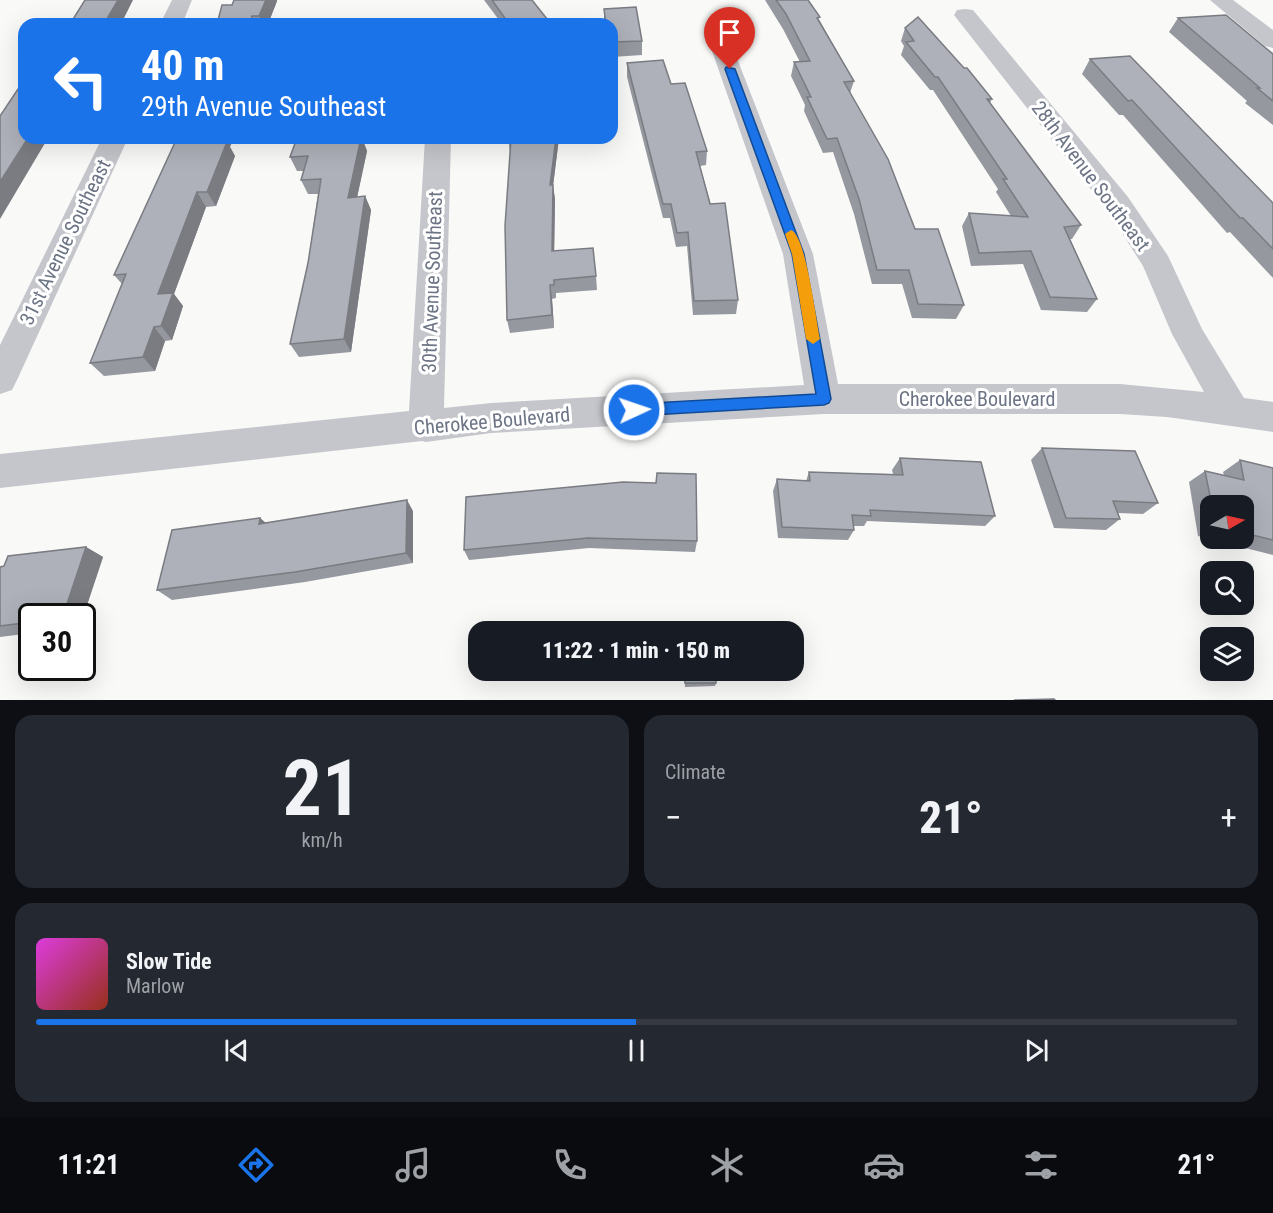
<!DOCTYPE html>
<html lang="en">
<head>
<meta charset="utf-8">
<style>
  body { margin:0; font-family:"Roboto Condensed",sans-serif; background:#242831; color:#f1f3f6; height:100vh; display:flex; flex-direction:column; font-size:22px; white-space:nowrap }
  * { box-sizing:border-box; margin:0 }
  p { font-size:20px; color:#9ea1a6 }
  .icon { flex:none; width:33px; height:33px; fill:none; stroke:currentColor; stroke-width:2; stroke-linecap:round; stroke-linejoin:round }
  .map { position:relative; height:700px; overflow:hidden }
  .side { display:flex; flex-direction:column; gap:15px; padding:15px; background:#0d0f14; flex:1 }
  .side>* { flex:none }
  .banner { position:absolute; left:18px; top:18px; width:600px; height:126px; border-radius:18px; box-shadow:0 6px 24px #0002; background:#1a73e8; color:#fff; overflow:hidden }
  .needle { width:39px; rotate:81deg }
  .buttons { position:absolute; left:1200px; top:495px; display:grid; gap:12px }
  .buttons a { display:grid; place-items:center; width:54px; height:54px; border-radius:12px; background:#171b24; box-shadow:0 6px 24px #0002; font-size:30px }
  .speed { position:absolute; left:18px; top:603px; display:flex; gap:12px; font-size:30px; font-weight:700; text-align:center }
  .speed>* { display:grid; place-content:center; width:78px; height:78px; border-radius:50%; background:#171b24; box-shadow:0 6px 24px #0002; line-height:1 }
  .speed .limit { border:3px solid #111; border-radius:9px; background:#fff; color:#111 }
  .pin { position:absolute; display:grid; place-items:center; width:51px; height:51px; color:#fff; margin:-62px -26px; border-radius:50% 50% 50% 0; rotate:-45deg; box-shadow:0 0 6px #0007 }
  .pin .icon { rotate:45deg }
  .me { position:absolute; width:66px; margin:-33px; rotate:87deg; stroke-linejoin:round; filter:drop-shadow(0 0 4px #0008) }
  .turn { display:flex; align-items:center; gap:21px; height:126px; padding:0 24px; font-size:27px }
  .turn .icon { width:78px; height:78px; stroke-width:2.5 }
  .turn b { display:block; font-size:42px; line-height:51px }
  .big { font-size:45px; font-weight:800; line-height:1.1 }
  .side .tile { flex:1; display:flex; flex-direction:column; justify-content:center; gap:9px; min-width:0; padding:0 21px; border-radius:18px; background:#242831 }
  .side .dial { align-items:center; gap:0 }
  .dial b { font-size:78px; line-height:1 }
  .song { display:flex; align-items:center; gap:18px }
  .cover { width:72px; height:72px; border-radius:9px; background:linear-gradient(135deg,hsl(300 70% 55%),hsl(10 70% 35%)) }
  .played { height:6px; border-radius:3px; background:linear-gradient(90deg,#1a73e8 50%,#363941 50%) }
  .keys { display:flex; justify-content:space-around; direction:ltr }
  .heat { display:flex; justify-content:space-between; align-items:center; font-size:33px; direction:ltr }
  .side .tiles { flex:1; display:grid; gap:15px; grid-template-columns:1fr 1fr }
  .tile:last-child { grid-column:span 2 }
  .trip { position:absolute; left:468px; top:621px; width:336px; height:60px; border-radius:18px; background:#171b24; box-shadow:0 6px 24px #0002; font-weight:800; line-height:60px; text-align:center }
  .dock { display:flex; height:96px; justify-content:space-around; align-items:center; background:#090b0e; color:#9ea1a6 }
  .dock .icon { width:42px; height:42px }
  .dock .current { color:#1a73e8 }
  .dock b { font-size:27px; color:#f1f3f6 }
  .map>svg:first-child { display:block }
  .lines { fill:none; stroke-linecap:round; stroke-linejoin:round }
  .minor { fill:#c4c6cb; fill-rule:evenodd }
  .wall { fill:#96989f; fill-rule:evenodd }
  .shaded-wall { fill:#7a7c82 }
  .building { fill:#aeb1b9; stroke:#7a7c82; stroke-width:1.5 }
  .route { fill:#1a73e8; stroke:#114b97; stroke-width:1.5 }
  .slow { fill:#f59e0b }
  .labels { text-anchor:middle; stroke-width:6; stroke-linejoin:round; paint-order:stroke }
  .street-label { font-size:20px; fill:#6c7485; stroke:#fff }
</style>
</head>
<body>
<div class="map">
<svg width="1273" height="700" viewBox="0 0 1273 700">
  <rect width="100%" height="100%" fill="#f9f9f8"/>
  <g class="lines">
    <!-- minor -->
    <g class="minor">
      <polygon points="172,0 192,0 182,24 160,24"/>
      <polygon points="1210,0 1233,0 1273,30 1273,48 1265,46"/>
      <polygon points="965,9 973,10 1128,197 1168,256 1202,329 1244,398 1273,402 1273,432 1167,417 1120,414 824,414 491,433 426,442 422,441 0,488 0,454 409,411 425,138 451,138 444,408 491,403 804,385 783,254 711,48 714,43 722,41 730,43 733,48 813,254 838,384 1120,384 1204,392 1172,334 1143,266 1108,211 954,15 957,10"/>
      <polygon points="102,138 128,138 17,380 12,390 0,394 0,345"/>
    </g>
  </g>
  <!-- wall -->
  <g class="wall">
    <polygon points="234,0 277,0 277,1 268,24 217,24 232,5"/>
    <polygon points="484,0 532,0 551,24 502,24"/>
    <polygon points="765,0 808,0 854,81 850,93 915,229 964,305 956,319 912,318 902,284 872,284 854,214 833,152 823,153 804,111 805,105 791,76 794,62 800,62 783,29"/>
    <polygon points="604,9 642,41 642,55 612,57 612,24 604,24"/>
    <polygon points="1178,18 1273,54 1273,125 1245,103 1247,101 1169,32"/>
    <polygon points="905,28 992,99 990,103 1081,225 1072,239 1070,239 1097,299 1087,312 1041,310 1023,264 971,266 962,226 969,213 1011,216 996,192 998,189 933,90 930,90 901,55 904,46 901,41"/>
    <polygon points="1090,59 1273,203 1273,278 1230,232 1227,233 1123,115 1119,115 1082,74"/>
    <polygon points="627,63 671,84 707,151 706,165 700,166 738,300 736,314 693,315 687,246 676,247 670,218 663,218 627,77"/>
    <polygon points="297,138 362,138 367,151 357,197 365,196 371,210 351,352 299,357 290,344 308,263 318,194 308,194 301,180 304,171 297,171 290,157"/>
    <polygon points="508,138 559,138 553,186 555,199 554,251 596,276 597,290 556,293 556,298 552,299 554,328 510,333 507,320 510,152"/>
    <polygon points="230,147 235,156 216,206 206,207 174,294 183,306 172,340 165,341 155,371 104,376 90,363 122,284 114,275"/>
    <polygon points="1042,448 1158,503 1143,514 1118,513 1120,519 1106,530 1054,528 1031,460"/>
    <polygon points="900,458 995,516 985,526 867,521 864,526 854,526 854,530 848,540 778,538 773,491 777,479 806,481 809,472 893,474 892,470"/>
    <path d="M1240,460L1273,468V555L1198,536L1189,482L1205,471L1224,475L1223,472ZM1210,506H1244V538H1210Z"/>
    <polygon points="466,497 697,541 695,552 589,548 469,560 464,550"/>
    <polygon points="413,511 413,563 305,582 172,600 157,590 260,518 266,523"/>
    <polygon points="86,547 103,557 82,620 82,616 32,616 32,633 0,637 0,567"/>
    <polygon points="684,670 715,670 716,683 715,686 685,687"/>
  </g>
  <!-- shaded-wall -->
  <g class="shaded-wall">
    <polygon points="118,0 133,0 121,24 104,24"/>
    <polygon points="266,0 277,0 277,1 268,24 263,24 259,16"/>
    <polygon points="252,16 255,24 250,24"/>
    <polygon points="28,138 48,138 0,219 0,182"/>
    <polygon points="220,138 234,138 230,147 235,156 216,206 207,192"/>
    <polygon points="361,138 362,138 367,151 354,212 348,198"/>
    <polygon points="556,138 559,138 553,186 555,199 554,265 552,251 550,185"/>
    <polygon points="197,192 206,207 174,294 183,306 172,340 161,326 158,294"/>
    <polygon points="365,196 371,210 351,352 344,339"/>
    <polygon points="550,285 552,299 554,328 552,315"/>
    <polygon points="154,327 165,341 155,371 143,357"/>
    <polygon points="407,500 413,511 413,563 406,553"/>
    <polygon points="260,518 271,528 259,524"/>
    <polygon points="86,547 103,557 82,620 82,616 63,616"/>
  </g>
  <!-- building -->
  <g class="building">
    <polygon points="85,0 118,0 104,24 70,24"/>
    <polygon points="234,0 266,0 259,16 252,16 250,24 217,24 222,5 232,5"/>
    <polygon points="492,0 532,0 551,24 509,24"/>
    <polygon points="776,0 808,0 820,17 817,18 854,81 844,82 888,159 915,229 938,229 964,305 918,304 909,270 877,270 859,199 837,138 827,139 807,97 811,97 794,62 810,61 786,14"/>
    <polygon points="636,7 642,41 612,42 612,24 606,24 604,9"/>
    <polygon points="1226,15 1273,54 1273,101 1257,88 1260,88 1178,18"/>
    <polygon points="918,17 964,68 967,68 992,99 987,99 1081,225 1064,227 1097,299 1050,297 1031,251 979,253 969,213 1028,217 1003,179 1007,179 938,77 935,77 906,42 914,41 905,28"/>
    <polygon points="1130,56 1273,203 1273,249 1243,218 1240,218 1132,100 1128,101 1090,59"/>
    <polygon points="663,60 671,84 685,83 707,151 696,152 710,204 725,203 738,300 694,301 688,232 677,233 671,204 663,204 627,63"/>
    <polygon points="18,89 24,89 24,138 28,138 0,182 0,116"/>
    <polygon points="177,138 220,138 219,142 227,142 207,192 197,192 158,294 173,293 161,326 154,327 143,357 90,363 126,274 114,275"/>
    <polygon points="297,138 361,138 348,198 365,196 344,339 290,344 308,263 321,179 301,180 308,156 290,157"/>
    <polygon points="508,138 556,138 550,185 553,185 552,251 593,248 596,276 554,280 554,285 550,285 552,315 507,320 505,226 511,139 508,139"/>
    <polygon points="1042,448 1135,451 1158,503 1113,501 1120,519 1066,518"/>
    <polygon points="900,458 981,462 995,516 870,510 871,516 852,515 854,530 782,527 777,479 810,481 809,472 903,475"/>
    <polygon points="1240,460 1273,468 1273,540 1244,533 1244,506 1212,506 1205,471 1244,480"/>
    <polygon points="657,473 696,474 697,541 588,538 464,550 466,497 623,482 656,483"/>
    <polygon points="407,500 406,553 295,572 157,590 172,530 260,518 259,524"/>
    <polygon points="86,547 63,616 32,616 32,622 0,626 0,567 4,566 8,556"/>
    <polygon points="685,670 715,670 716,683 685,683"/>
    <polygon points="1054,699 1055,700 1014,700"/>
  </g>
  <!-- route -->
  <polygon class="route" points="726,67 735,69 804,254 831,399 829,403 824,405 634,416 629,414 626,410 629,406 634,404 816,394 792,254 725,69"/>
  <!-- slow -->
  <path class="slow" d="M791,230C806,235 816,320 820,339L813,344L806,339L792,254L785,234Z"/>
  <g class="labels">
    <!-- street labels -->
    <g class="street-label">
      <text transform="translate(1091 176) rotate(53)" y="7">28th Avenue Southeast</text>
      <text transform="translate(65 242) rotate(-64)" y="7">31st Avenue Southeast</text>
      <text transform="translate(432 282) rotate(-88)" y="7">30th Avenue Southeast</text>
      <text x="977" y="406">Cherokee Boulevard</text>
      <text transform="translate(492 421) rotate(-5)" y="7">Cherokee Boulevard</text>
    </g>
  </g>
</svg>
<div class="buttons">
<a><svg class="needle" viewBox="-14 -14 28 28"><path d="M0-13l5 13h-10z" fill="#e53935"/><path d="M0 13l5-13h-10z" fill="#9ea1a6"/></svg></a>
<a><svg class="icon" aria-label="search" viewBox="0 0 24 24"><circle cx="10" cy="10" r="6"/><path d="M15 15l6 6"/></svg></a>
<a><svg class="icon" aria-label="layers" viewBox="0 0 24 24"><path d="M12 4l9 5-9 5-9-5zM3 14l9 5 9-5"/></svg></a>
</div>
<div class="speed"><div class="limit">30</div></div>
<div class="pin" style="left:730px;top:69px;background:#d93025"><svg class="icon" aria-label="arrive" viewBox="0 0 24 24"><path d="M6 21V4h12l-3 4 3 4H6"/></svg></div>
<svg class="me" style="left:634px;top:410px" viewBox="-20 -20 40 40"><circle r="17" fill="#1a73e8" stroke="#fff" stroke-width="3"/><path d="M0-11L8 9 0 5-8 9z" fill="#fff"/></svg>
<div class="trip">11:22 · 1 min · 150 m</div>
<div class="banner">
<div class="turn"><svg class="icon" aria-label="left" viewBox="0 0 24 24"><path d="M17 20v-9H6M10 6l-5 5 5 5"/></svg><div><b>40 m</b>29th Avenue Southeast</div></div>
</div>
</div>
<section class="side">
<div class="tiles">
<div class="tile dial"><b>21</b><p>km/h</p></div>
<div class="tile"><p>Climate</p>
<div class="heat"><a>−</a><b class="big">21°</b><a>+</a></div>
</div>
<div class="tile">
<div class="song"><i class="cover"></i><div><b>Slow Tide</b><p>Marlow</p></div></div>
<div class="played"></div>
<div class="keys"><svg class="icon" aria-label="previous" viewBox="0 0 24 24"><path d="M18 5L8 12l10 7zM5 5v14"/></svg><svg class="icon" aria-label="pause" viewBox="0 0 24 24"><path d="M8 5v14M16 5v14"/></svg><svg class="icon" aria-label="next" viewBox="0 0 24 24"><path d="M6 5l10 7-10 7zM19 5v14"/></svg></div>
</div>
</div>
</section>
<nav class="dock">
<b>11:21</b>
<svg class="icon current" aria-label="directions" viewBox="0 0 24 24"><path d="M12 3l9 9-9 9-9-9zM9 14v-3h6M13 9l2 2-2 2"/></svg>
<svg class="icon" aria-label="music" viewBox="0 0 24 24"><path d="M9 18V5l10-2v13"/><circle cx="6" cy="18" r="3"/><circle cx="16" cy="16" r="3"/></svg>
<svg class="icon" aria-label="phone" viewBox="0 0 24 24"><path d="M5 4h4l2 5-3 2q2 4 5 5l2-3 5 2v4C11 20 4 13 5 4z"/></svg>
<svg class="icon" aria-label="climate" viewBox="0 0 24 24"><path d="M12 3v18M4 7l16 10M4 17L20 7"/></svg>
<svg class="icon" aria-label="car" viewBox="0 0 24 24"><path d="M5 17H2v-5l4-1 3-4h7l3 4 3 1v5h-3M9 17h6M6 11h13"/><circle cx="7" cy="17" r="2"/><circle cx="17" cy="17" r="2"/></svg>
<svg class="icon" aria-label="filters" viewBox="0 0 24 24"><path d="M4 7h16M4 17h16"/><circle cx="9" cy="7" r="2"/><circle cx="15" cy="17" r="2"/></svg>
<b>21°</b>
</nav>
</body>
</html>
